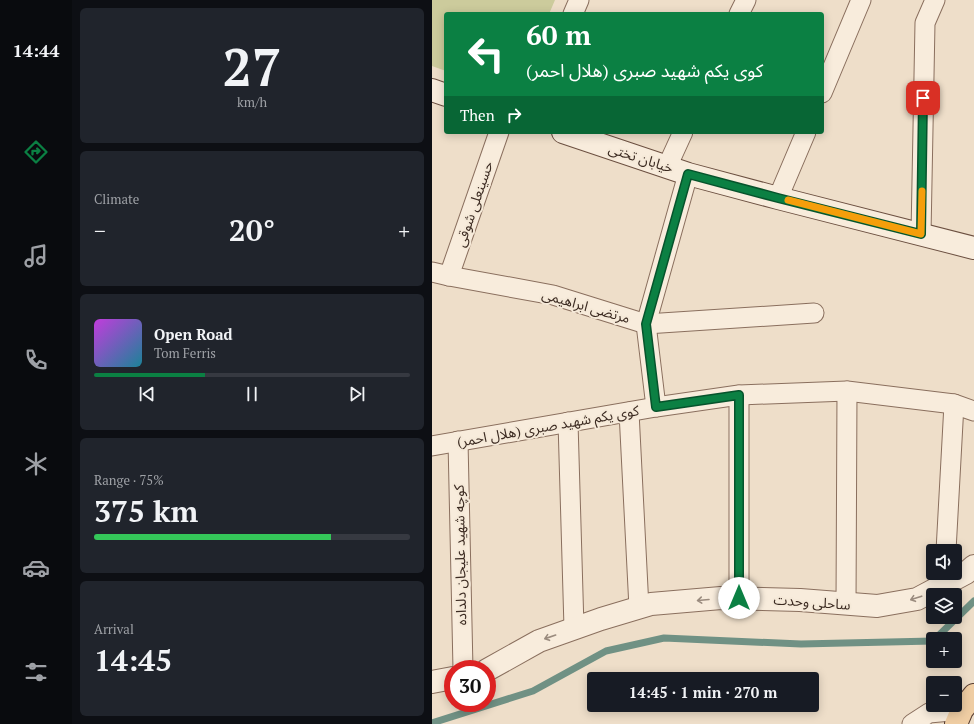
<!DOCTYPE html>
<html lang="en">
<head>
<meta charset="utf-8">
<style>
  body { margin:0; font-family:"PT Serif","Noto Sans Arabic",serif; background:#20242c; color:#f1f3f6; height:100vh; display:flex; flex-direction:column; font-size:15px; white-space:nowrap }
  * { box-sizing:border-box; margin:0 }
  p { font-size:13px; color:#9ea1a6 }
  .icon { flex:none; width:22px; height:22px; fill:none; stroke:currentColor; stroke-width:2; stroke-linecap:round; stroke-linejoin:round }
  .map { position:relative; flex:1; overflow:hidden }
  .details { display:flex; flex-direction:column; gap:8px; padding:8px; background:#0d0f14; width:360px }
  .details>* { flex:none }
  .hud { position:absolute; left:12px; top:12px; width:380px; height:122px; border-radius:4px; box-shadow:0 2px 10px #0003; background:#0b8043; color:#fff; overflow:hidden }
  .buttons { position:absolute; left:494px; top:544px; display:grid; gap:8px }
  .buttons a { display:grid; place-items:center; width:36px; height:36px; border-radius:4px; background:#171b24; box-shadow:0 2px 10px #0003; font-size:20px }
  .speed { position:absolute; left:12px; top:660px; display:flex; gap:8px; font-size:20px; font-weight:700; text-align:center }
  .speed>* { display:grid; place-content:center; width:52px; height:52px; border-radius:50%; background:#171b24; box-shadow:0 2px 10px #0003; line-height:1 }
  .speed .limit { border:6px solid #d22; background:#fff; color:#111 }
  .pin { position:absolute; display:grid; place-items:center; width:34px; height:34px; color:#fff; margin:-17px; border-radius:8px; box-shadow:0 2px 6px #0006 }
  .me { position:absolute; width:44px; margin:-22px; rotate:0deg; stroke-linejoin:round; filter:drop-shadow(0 0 3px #0008) }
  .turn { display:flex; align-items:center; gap:14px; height:84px; padding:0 16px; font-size:18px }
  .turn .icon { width:52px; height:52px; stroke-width:2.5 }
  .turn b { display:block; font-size:28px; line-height:34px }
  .then { display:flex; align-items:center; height:38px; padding:0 16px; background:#0003; gap:8px; font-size:15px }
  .big { font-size:30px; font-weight:700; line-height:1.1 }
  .details .card { flex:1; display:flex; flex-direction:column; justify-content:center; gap:6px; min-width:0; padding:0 14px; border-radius:6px; background:#20242c }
  .details .dial { align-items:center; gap:0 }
  .dial b { font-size:52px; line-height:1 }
  .song { display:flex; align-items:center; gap:12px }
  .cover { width:48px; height:48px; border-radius:6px; background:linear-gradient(135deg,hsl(290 70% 55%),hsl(190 70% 35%)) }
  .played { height:4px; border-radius:2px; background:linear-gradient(90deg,#0b8043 35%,#363941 35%) }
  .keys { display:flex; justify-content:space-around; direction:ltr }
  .heat { display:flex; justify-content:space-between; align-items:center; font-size:22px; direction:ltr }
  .charge { height:6px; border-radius:3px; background:linear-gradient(90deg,#34c759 75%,#363941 0) }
  .trip { position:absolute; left:155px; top:672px; width:232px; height:40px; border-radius:4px; background:#171b24; box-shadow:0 2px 10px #0003; font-weight:700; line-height:40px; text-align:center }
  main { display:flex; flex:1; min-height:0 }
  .tabs { display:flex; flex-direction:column; width:72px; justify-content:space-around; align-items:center; background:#090b0e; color:#9ea1a6 }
  .tabs .icon { width:28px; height:28px }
  .tabs .on { color:#0b8043 }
  .tabs b { font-size:18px; color:#f1f3f6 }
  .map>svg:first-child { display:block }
  .pitch { fill:#cccb9c }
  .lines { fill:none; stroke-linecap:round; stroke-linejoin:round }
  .stream { stroke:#709184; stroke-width:7 }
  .minor-casing { stroke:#8a6f5e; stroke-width:21 }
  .tertiary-casing { stroke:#8a6f5e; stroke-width:24 }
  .secondary-casing { stroke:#6c5041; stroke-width:24 }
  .primary-casing { stroke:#583e32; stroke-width:24 }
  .minor { stroke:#f8ecdc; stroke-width:19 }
  .tertiary { stroke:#f8ecdc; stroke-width:22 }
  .secondary { stroke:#f8ecdc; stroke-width:22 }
  .primary { stroke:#efcda3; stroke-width:22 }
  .oneway { stroke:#9a8b7e }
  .route-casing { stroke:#07532c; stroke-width:10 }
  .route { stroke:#0b8043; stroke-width:7 }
  .slow { stroke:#f59e0b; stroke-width:7 }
  .labels { text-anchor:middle; stroke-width:4; stroke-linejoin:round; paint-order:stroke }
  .street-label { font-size:14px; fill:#3b2a21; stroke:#f5e9d8 }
</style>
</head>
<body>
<main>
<nav class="tabs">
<b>14:44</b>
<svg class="icon on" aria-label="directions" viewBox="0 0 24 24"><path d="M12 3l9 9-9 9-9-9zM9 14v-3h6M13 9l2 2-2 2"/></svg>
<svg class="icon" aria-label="music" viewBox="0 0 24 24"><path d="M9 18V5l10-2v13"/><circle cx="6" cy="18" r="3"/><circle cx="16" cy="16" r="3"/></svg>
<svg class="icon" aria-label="phone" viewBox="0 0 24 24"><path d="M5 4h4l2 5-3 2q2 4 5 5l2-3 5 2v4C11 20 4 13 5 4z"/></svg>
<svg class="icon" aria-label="climate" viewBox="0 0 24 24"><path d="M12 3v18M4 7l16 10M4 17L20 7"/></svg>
<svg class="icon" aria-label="car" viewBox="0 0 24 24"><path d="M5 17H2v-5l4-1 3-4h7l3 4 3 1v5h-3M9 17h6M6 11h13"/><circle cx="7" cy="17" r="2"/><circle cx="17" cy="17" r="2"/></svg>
<svg class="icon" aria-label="filters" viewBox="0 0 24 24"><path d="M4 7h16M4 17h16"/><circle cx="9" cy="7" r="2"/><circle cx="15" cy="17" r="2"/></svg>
</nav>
<section class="details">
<div class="card dial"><b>27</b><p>km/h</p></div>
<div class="card"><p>Climate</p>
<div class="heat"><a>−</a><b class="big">20°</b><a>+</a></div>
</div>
<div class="card">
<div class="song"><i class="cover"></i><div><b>Open Road</b><p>Tom Ferris</p></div></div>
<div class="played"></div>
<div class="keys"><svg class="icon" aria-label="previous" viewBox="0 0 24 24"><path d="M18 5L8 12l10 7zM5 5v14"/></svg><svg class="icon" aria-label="pause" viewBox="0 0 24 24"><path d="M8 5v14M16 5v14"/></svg><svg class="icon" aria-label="next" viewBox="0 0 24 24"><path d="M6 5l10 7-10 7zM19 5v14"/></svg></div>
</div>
<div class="card"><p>Range · 75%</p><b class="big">375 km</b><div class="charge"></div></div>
<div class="card"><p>Arrival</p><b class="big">14:45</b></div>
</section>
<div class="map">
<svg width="542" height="724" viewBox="0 0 542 724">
  <rect width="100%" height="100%" fill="#eedec9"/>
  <!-- pitch -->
  <polygon class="pitch" points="0,0 123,0 117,14 14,14 14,71 0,66"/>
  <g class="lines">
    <!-- stream -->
    <g class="stream">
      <polyline points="503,639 542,601"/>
      <polyline points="0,723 101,691 174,651 232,638 369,644 501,641"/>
    </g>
    <!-- minor casing -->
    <g class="minor-casing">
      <g id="minor">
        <polyline points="141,14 147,0"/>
        <polyline points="307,14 314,0"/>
        <polyline points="390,93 429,0"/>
        <polyline points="235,167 251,132"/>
        <polyline points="346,198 374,132"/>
        <polyline points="489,234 493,23 503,0"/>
        <polyline points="0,272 17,276 121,295 214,324 382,313"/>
        <polyline points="17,276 67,132"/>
        <polyline points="224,407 214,324 256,174"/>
        <polyline points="197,412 207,608"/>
        <polyline points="136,422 142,628"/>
        <polyline points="26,441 31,669"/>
        <polyline points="0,446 224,407 307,395 415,391 522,404 542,411"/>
        <polyline points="514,551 522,404"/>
        <polyline points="307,599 307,395"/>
        <polyline points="414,604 415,391"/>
        <polyline points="480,724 497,713 530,710"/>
      </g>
    </g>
    <!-- tertiary casing -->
    <g class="tertiary-casing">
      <g id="tertiary">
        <polyline points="55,670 107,641 169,619 219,604 289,598 368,600 445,606 485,599 534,573 542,566"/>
        <polyline points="0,682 21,678"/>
      </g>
    </g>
    <!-- secondary casing -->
    <g class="secondary-casing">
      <g id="secondary">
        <polyline points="0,90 14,95"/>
        <polyline points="131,132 256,174 346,198 542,248"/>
      </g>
    </g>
    <!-- primary casing -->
    <g class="primary-casing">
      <polyline id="primary" points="524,724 530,710 542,695"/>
    </g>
    <!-- minor -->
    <use href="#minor" class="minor"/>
    <!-- tertiary -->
    <use href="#tertiary" class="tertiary"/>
    <!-- secondary -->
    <use href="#secondary" class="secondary"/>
    <!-- primary -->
    <use href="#primary" class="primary"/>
  </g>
  <!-- one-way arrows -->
  <defs><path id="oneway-shaft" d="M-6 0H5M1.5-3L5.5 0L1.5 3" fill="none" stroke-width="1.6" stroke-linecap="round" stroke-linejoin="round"/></defs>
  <g class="oneway">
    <use href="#oneway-shaft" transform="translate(484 598) rotate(162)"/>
    <use href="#oneway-shaft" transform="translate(271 600) rotate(175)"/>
    <use href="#oneway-shaft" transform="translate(118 637) rotate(161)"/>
  </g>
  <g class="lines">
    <!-- route casing -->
    <g class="route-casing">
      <polyline id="route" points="307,598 307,395 224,407 214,324 256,174 346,198 489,234 491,98"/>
    </g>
    <!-- route -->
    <use href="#route" class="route"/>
    <!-- slow -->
    <polyline class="slow" points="356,200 489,234 490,191"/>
  </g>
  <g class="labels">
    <!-- street labels -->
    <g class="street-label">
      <text transform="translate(209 158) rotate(18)" y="5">خیابان تختی</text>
      <text transform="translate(42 204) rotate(-71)" y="5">حسینعلی شوقی</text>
      <text transform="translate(154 306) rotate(16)" y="5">مرتضی ابراهیمی</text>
      <text transform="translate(116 426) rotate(-10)" y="5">کوی یکم شهید صبری (هلال احمر)</text>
      <text transform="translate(28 555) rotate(-91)" y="5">کوچه شهید علیجان دلداده</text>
      <text transform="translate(380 602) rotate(4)" y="5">ساحلی وحدت</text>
    </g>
  </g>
</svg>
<div class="buttons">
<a><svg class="icon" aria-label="sound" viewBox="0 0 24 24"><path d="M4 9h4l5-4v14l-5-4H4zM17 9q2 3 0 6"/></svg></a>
<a><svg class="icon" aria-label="layers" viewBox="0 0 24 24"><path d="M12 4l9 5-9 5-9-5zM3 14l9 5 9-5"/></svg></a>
<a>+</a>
<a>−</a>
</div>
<div class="speed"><div class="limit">30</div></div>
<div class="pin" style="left:491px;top:98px;background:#d93025"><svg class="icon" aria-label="arrive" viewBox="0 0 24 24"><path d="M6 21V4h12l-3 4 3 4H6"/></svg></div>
<svg class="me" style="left:307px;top:598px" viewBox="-20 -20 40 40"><circle r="19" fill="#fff"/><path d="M0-13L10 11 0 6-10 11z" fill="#0b8043"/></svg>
<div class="trip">14:45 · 1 min · 270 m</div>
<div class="hud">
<div class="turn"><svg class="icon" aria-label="left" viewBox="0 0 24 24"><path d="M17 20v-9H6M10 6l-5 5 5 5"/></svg><div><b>60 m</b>کوی یکم شهید صبری (هلال احمر)</div></div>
<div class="then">Then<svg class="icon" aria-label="right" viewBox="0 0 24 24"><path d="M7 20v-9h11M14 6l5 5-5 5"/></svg></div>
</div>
</div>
</main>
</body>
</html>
